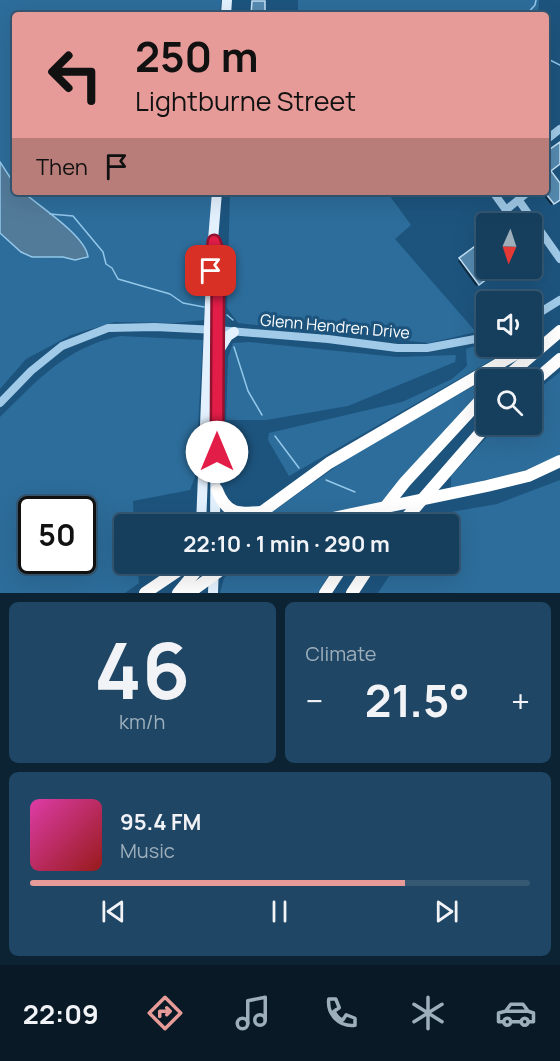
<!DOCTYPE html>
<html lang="en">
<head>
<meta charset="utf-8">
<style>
  body { margin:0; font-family:Manrope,sans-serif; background:#1f4664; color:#f1f3f6; height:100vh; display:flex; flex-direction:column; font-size:22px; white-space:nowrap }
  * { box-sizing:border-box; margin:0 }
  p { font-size:20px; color:#9eafbc }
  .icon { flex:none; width:33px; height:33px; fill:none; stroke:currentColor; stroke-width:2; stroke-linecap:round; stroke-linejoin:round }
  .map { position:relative; height:593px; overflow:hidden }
  .sheet { display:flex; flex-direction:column; gap:9px; padding:9px; background:#0c2334; flex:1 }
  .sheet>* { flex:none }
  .guide { position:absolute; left:12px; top:12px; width:537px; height:183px; border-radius:6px; box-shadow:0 6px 24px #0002,0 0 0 2px #355873; background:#e69b98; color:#111; overflow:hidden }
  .needle { width:39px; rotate:183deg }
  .fabs { position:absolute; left:476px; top:213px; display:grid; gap:12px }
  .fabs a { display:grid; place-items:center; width:66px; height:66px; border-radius:6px; background:#163f5e; box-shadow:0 6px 24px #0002,0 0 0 2px #355873; font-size:30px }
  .speed { position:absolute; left:18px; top:496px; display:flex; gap:12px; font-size:30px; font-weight:700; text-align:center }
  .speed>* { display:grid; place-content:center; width:78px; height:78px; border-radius:50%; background:#163f5e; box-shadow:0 6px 24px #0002,0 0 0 2px #355873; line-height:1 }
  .speed .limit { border:3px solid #111; border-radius:9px; background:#fff; color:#111 }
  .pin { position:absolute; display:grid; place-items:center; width:51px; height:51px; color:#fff; margin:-26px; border-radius:12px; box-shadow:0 3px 9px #0006 }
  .me { position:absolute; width:66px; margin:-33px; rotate:0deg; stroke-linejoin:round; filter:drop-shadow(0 0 4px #0008) }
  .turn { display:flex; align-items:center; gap:21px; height:126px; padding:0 24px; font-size:27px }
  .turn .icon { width:78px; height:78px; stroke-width:2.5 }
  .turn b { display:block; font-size:42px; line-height:51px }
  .then { display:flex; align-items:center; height:57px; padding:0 24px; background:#0003; gap:12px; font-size:22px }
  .big { font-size:45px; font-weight:700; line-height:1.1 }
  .sheet .card { flex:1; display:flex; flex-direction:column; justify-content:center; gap:9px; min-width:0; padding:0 21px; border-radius:9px; background:#1f4664 }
  .sheet .dial { align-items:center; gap:0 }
  .dial b { font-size:78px; line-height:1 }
  .song { display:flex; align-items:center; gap:18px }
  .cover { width:72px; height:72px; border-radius:9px; background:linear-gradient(135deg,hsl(320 70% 55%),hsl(0 70% 35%)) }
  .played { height:6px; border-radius:3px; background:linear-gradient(90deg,#e69b98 75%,#355873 75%) }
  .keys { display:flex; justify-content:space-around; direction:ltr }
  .heat { display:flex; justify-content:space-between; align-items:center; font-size:33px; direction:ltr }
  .sheet .tiles { flex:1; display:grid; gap:9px; grid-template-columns:1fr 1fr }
  .card:last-child { grid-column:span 2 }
  .trip { position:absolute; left:114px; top:514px; width:345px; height:60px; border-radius:6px; background:#163f5e; box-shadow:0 6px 24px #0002,0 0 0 2px #355873; font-weight:700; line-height:60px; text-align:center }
  .dock { display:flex; height:96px; justify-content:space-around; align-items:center; background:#091926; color:#9eafbc }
  .dock .icon { width:42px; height:42px }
  .dock .selected { color:#e69b98 }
  .dock b { font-size:27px; color:#f1f3f6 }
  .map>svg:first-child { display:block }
  .green { fill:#2d6d9b; fill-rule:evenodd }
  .water { fill:#527b9a; stroke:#93c7ea; stroke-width:1.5 }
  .shadow { fill:#0007 }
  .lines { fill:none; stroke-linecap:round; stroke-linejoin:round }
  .stream { stroke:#93c7ea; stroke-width:1.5 }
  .building { fill:#568ab0; stroke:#c4e1f6; stroke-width:1.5 }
  .minor { stroke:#a0cae8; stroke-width:8 }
  .major { stroke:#e3f1fe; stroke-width:10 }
  .highway { stroke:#fff; stroke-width:12 }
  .route-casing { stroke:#92132f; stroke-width:15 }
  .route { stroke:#e11d48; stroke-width:10 }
  .labels { text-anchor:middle; stroke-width:6; stroke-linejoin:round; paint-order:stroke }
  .street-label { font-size:16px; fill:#fff; stroke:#1d547e }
</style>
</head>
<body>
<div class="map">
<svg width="560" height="593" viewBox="0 0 560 593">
  <rect width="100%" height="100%" fill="#1d547e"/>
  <!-- green -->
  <g class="green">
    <polygon points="0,0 221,0 220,15 15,15 15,185 0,162"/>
    <polygon points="298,0 539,0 538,15 298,15"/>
    <polygon points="23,192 212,192 204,320 174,323 115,322 71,335 26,359 0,389 0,233 21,252 43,258 63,257 82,260 88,257 58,219 42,209"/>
    <polygon points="230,192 387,192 411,225 395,239 476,332 429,343 238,323 227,308"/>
    <path d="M120,336L203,340L195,477L190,490L133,501L134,525H124V564H137L139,583L125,593H0V417C39,379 65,348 120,336ZM32,510H82V561H32Z"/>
    <polygon points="249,342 397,357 456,355 455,362 348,406 266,420 226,420 228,357 233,343"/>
    <polygon points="486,342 486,346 515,347 289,476 268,440 269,433 402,402 452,379 467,366 466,349"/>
    <polygon points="506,368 494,379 486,380 486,387 380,503 337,512 299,525 254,525 358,451"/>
    <polygon points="560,372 560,455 523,471 451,488 451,476 498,425 531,424 531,395"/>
    <polygon points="560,480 560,593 378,593 397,564 448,564 448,525 422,525 428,516 497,504"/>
    <polygon points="241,564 335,564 318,593 220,593 224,578"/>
  </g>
  <!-- water -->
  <path class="water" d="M0,162L15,185V192H23C39,206 86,236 88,257L75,260L63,257H32L21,252L0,233Z"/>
  <!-- shadow -->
  <g class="shadow">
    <polygon points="560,144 560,163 549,171 560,185 560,199 551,205 541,192 546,192 546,154"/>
    <polygon points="486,240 486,268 500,268 476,286 458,261"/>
    <polygon points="142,513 153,513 153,525 140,525"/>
  </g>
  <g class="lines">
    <!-- stream -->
    <g class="stream">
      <polyline points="526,15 535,5 536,0"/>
      <polyline points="546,58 560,65"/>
      <polyline points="50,214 73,216 103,252 106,264 112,268 118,279 170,294 183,303 204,307"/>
      <polyline points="227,315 233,320"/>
      <polyline points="234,347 248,391 262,415"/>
      <polyline points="275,436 299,468"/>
      <polyline points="326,480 355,492"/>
    </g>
  </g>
  <!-- building -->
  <g class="building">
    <polygon points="252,1 265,1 265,15 251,15"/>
    <polygon points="560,142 560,164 551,171 560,183 560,200 554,204 546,194 546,152"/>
    <polygon points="486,238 486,268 501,268 479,285 459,258"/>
  </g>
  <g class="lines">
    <!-- minor -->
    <g class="minor">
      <polyline points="546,140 560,129"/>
      <polyline points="493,192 506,210 528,192"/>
      <polyline points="520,202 560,259"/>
      <polyline points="531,318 560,300"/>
      <polyline points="0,403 31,371 62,346 108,328 155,327 217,330 328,339 397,348 427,348 486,337"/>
    </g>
    <!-- major -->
    <g class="major">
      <polyline points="226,15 227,0"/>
      <polyline points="217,354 228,336 234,332"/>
      <polyline points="201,525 212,252 217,192"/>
      <polyline points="215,525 217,282"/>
      <polyline points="213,593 214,564"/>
    </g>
    <!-- highway -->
    <g class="highway">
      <polyline points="503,380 560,331"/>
      <polyline points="531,384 560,359"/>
      <path d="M217,490C226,514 238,514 261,512"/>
      <polyline points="244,525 329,463 529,346"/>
      <polyline points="312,525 328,519 487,486 528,476 560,461"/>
      <polyline points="371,525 405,482 486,394"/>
      <polyline points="400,525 488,424"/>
      <polyline points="145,593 188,564"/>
      <polyline points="178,593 202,564"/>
      <polyline points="189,593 229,564"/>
      <polyline points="325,593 344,564"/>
      <polyline points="352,593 371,564"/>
    </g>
  </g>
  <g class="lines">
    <!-- route casing -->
    <g class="route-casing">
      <polyline id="route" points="211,271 214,241 218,252 217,452"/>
    </g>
    <!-- route -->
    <use href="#route" class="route"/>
  </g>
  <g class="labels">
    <!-- street labels -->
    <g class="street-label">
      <text transform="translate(335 326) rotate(5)" y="6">Glenn Hendren Drive</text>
    </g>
  </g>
</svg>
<div class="fabs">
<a><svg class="needle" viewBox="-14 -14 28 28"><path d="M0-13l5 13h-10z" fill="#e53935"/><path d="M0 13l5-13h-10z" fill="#9eafbc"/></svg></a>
<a><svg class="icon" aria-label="sound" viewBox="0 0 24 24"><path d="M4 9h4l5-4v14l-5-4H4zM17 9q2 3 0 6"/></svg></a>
<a><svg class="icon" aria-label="search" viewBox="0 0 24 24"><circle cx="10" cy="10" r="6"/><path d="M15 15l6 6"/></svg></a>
</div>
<div class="speed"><div class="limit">50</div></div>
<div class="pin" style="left:211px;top:271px;background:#d93025"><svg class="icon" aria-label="arrive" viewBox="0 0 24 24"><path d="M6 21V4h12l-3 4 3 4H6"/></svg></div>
<svg class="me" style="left:217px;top:452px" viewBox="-20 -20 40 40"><circle r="19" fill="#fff"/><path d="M0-13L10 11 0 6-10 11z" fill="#e11d48"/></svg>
<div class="trip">22:10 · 1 min · 290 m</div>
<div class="guide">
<div class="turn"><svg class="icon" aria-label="left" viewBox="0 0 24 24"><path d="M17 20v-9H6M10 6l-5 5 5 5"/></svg><div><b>250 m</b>Lightburne Street</div></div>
<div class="then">Then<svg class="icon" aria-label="arrive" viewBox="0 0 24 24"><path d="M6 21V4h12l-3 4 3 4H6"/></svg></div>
</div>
</div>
<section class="sheet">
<div class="tiles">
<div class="card dial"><b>46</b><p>km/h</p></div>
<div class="card"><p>Climate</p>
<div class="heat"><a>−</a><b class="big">21.5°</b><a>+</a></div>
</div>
<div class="card">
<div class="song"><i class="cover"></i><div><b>95.4 FM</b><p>Music</p></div></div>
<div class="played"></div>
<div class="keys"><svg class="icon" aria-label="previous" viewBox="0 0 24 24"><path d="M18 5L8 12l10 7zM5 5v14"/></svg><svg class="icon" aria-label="pause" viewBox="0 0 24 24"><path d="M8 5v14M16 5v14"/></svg><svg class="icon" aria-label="next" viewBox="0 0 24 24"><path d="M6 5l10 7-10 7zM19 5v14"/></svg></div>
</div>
</div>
</section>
<nav class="dock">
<b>22:09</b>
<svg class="icon selected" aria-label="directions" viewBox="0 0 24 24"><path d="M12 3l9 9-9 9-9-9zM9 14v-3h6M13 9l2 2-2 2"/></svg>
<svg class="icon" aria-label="music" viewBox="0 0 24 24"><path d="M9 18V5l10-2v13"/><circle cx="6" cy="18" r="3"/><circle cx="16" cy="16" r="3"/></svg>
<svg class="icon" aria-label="phone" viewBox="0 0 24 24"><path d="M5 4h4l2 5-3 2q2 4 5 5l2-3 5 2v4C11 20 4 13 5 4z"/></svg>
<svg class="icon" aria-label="climate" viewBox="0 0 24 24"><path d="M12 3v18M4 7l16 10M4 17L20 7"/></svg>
<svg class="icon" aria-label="car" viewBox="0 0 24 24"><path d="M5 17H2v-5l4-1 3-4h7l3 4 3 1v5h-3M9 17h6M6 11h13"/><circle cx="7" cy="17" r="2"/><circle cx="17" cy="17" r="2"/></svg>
</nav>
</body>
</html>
